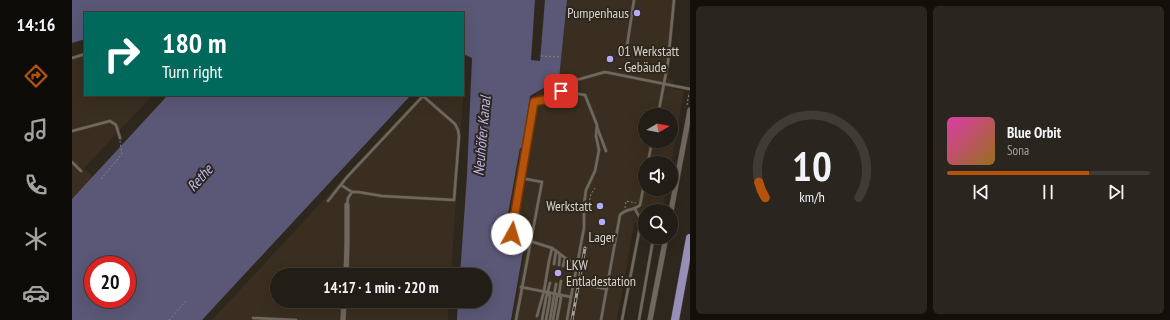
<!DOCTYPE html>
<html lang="en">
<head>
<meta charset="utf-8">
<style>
  body { margin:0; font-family:"PT Sans Narrow",sans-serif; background:#2a261f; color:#f1f3f6; height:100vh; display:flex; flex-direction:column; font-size:15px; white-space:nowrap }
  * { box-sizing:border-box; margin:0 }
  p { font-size:13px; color:#a2a2a1 }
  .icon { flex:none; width:22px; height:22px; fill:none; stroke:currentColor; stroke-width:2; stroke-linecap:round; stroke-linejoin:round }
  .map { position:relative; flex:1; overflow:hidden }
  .side { display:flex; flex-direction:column; gap:6px; padding:6px; background:#13100c; width:480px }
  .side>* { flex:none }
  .guide { position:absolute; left:12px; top:12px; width:380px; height:84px; border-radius:0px; box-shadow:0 4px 16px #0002,0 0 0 1px #3f3b35; background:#00695c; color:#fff; overflow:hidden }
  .needle { width:26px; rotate:80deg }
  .fabs { position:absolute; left:566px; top:108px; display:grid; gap:8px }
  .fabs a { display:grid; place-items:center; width:40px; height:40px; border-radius:50%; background:#221d16; box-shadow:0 4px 16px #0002,0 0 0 1px #3f3b35; font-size:20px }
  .speed { position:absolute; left:12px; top:256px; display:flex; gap:8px; font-size:20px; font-weight:700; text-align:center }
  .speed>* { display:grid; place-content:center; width:52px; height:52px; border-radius:50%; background:#221d16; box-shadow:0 4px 16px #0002,0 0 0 1px #3f3b35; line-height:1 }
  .speed .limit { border:6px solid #d22; background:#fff; color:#111 }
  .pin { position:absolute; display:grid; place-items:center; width:34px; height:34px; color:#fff; margin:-17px; border-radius:8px; box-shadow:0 2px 6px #0006 }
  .me { position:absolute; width:44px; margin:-22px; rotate:6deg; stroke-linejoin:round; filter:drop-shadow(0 0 3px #0008) }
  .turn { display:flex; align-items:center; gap:14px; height:84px; padding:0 12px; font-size:18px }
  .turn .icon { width:52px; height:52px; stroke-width:2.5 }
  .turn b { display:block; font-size:28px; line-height:34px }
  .side .tile { flex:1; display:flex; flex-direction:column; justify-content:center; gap:6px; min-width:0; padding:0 14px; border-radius:6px; background:#2a261f }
  .side .dial { align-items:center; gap:0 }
  .dial svg { height:104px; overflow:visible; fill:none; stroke:#3f3b35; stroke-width:7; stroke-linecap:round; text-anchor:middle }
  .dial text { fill:#f1f3f6; stroke:none }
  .song { display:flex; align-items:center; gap:12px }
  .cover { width:48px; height:48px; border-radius:6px; background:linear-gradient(135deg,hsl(320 70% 55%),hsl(40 70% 35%)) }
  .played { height:4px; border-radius:2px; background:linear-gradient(90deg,#b45309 70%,#3f3b35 70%) }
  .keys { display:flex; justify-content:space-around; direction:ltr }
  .side .tiles { flex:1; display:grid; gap:6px; grid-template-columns:repeat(2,1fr) }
  .trip { position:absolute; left:198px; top:268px; width:222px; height:40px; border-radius:20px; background:#221d16; box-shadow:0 4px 16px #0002,0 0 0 1px #3f3b35; font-weight:700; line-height:40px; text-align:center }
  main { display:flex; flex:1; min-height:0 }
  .tabs { display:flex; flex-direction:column; width:72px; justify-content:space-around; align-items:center; background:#0e0c09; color:#a2a2a1 }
  .tabs .icon { width:28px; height:28px }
  .tabs .on { color:#b45309 }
  .tabs b { font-size:18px; color:#f1f3f6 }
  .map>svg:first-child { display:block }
  .built { fill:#3a2e20; fill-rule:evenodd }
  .water { fill:#5b5877; fill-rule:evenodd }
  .pier { fill:#2e271d }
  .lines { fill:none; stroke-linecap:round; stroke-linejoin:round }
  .service-casing { stroke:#48433a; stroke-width:3.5 }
  .minor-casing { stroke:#48433a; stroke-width:6 }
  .primary-casing { stroke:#48433a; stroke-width:9 }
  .path { stroke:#88837a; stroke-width:1; stroke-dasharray:2 2; stroke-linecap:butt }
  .service { stroke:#71685d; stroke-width:2.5 }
  .minor { stroke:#71685d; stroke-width:5 }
  .primary { stroke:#978fb7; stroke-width:8 }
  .rail-casing { stroke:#a5a199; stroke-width:3 }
  .rail { stroke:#2e271d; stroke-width:1.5; stroke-dasharray:4.5; stroke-linecap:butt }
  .route-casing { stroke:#753606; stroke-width:10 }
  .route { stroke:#b45309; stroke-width:7 }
  .poi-dot { fill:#b4acf9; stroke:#2e271d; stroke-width:1.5 }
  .labels { text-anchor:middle; stroke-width:4; stroke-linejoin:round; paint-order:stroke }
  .poi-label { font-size:14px; fill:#d7d3cc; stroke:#2e271d; text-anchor:end }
  .water-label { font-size:15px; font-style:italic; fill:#bbb7ef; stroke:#2e271d }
</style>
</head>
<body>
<main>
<nav class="tabs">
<b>14:16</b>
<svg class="icon on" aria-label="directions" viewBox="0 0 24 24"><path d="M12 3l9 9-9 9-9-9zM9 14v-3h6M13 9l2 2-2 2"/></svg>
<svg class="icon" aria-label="music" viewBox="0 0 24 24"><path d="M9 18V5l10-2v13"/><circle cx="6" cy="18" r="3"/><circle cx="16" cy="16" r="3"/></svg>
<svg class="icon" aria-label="phone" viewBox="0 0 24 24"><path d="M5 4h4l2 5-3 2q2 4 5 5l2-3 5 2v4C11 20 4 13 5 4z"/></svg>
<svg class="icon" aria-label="climate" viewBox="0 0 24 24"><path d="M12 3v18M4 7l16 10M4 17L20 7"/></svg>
<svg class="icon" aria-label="car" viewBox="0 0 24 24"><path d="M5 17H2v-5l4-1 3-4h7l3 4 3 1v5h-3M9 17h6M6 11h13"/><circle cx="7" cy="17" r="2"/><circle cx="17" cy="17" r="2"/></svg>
</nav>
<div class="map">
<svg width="618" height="320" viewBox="0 0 618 320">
  <rect width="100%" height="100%" fill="#2e271d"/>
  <!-- built -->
  <g class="built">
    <path d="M495,0H604L596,79L602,80L601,89L612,91L599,163H573V189H594L590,211H573V217L562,224L545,320H441L454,245L453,242L442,239L437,233L442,205L443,204L447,181L446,180L451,156L450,155L460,98L468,92L469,90L487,79ZM573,115H599V141H573Z"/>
    <polygon points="13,53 13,95 81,95 12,168 22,178 0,201 0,56"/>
    <polygon points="391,85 392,86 389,126 379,275 205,275 205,301 377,301 376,320 140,320 349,95 391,95"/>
  </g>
  <!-- water -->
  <g class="water">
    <path d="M0,0H495L487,79L458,96L450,148H448L432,236C435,245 444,245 452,246L439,320H385L386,301H413V275H388L395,175L400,58L391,54V13H13V39L0,43Z"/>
    <path d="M96,95H339L130,320H0V199ZM21,265H55V299H21Z"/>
  </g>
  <!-- pier -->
  <polygon class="pier" points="463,0 473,0 468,61 459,60"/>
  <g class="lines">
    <!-- service casing -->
    <g class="service-casing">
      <g id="service">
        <polyline points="555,46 562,0"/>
        <polyline points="0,58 13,54"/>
        <polyline points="496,80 508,79 533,72 618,89"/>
        <polyline points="586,115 596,62 602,0"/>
        <polyline points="525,127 534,151"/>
        <polyline points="0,131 38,121 44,125 48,138"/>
        <polyline points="0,162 9,171"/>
        <polyline points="576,163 580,141"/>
        <polyline points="269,185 280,192"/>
        <polyline points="256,201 275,177 351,96 383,124 386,130 387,136 382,200 310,196 286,192 280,192 276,198 275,205"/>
        <polyline points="563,209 569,220 573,220"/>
        <polyline points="482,264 484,251"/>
        <polyline points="487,265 488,254"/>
        <polyline points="491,266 493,258"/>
        <polyline points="501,283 535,289"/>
        <polyline points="449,287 499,297 495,320"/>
        <polyline points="499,297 512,228 512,205 514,190 523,171 527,150 524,136 525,125 513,95 489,91 476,99 462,102 440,230 442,236 480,248 496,260 505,262"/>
        <polyline points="465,316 472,291 477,261 480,248"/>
        <polyline points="181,318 224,320"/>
        <polyline points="444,320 470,182 449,178"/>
        <polyline points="470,320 474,298 478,283"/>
        <polyline points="474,320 478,298 477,292"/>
        <polyline points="478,320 484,284"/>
        <polyline points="481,320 485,297 487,294"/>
        <polyline points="485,320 489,298 487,294 489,281"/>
        <path d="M529,320L548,215C554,208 562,211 568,205L573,179"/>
        <polyline points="550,320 568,227 573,221"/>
        <polyline points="567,320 581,240 580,237"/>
      </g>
    </g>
    <!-- minor casing -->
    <g class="minor-casing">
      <g id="minor">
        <polyline points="599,211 618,110"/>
        <polyline points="274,275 275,244 275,205"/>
        <polyline points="271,320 272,301"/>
        <polyline points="578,320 594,237"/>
      </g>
    </g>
    <!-- primary casing -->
    <g class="primary-casing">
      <polyline id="primary" points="603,320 618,238"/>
    </g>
    <!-- path -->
    <g class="path">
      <polyline points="469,56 489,57"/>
      <polyline points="615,105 617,93"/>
      <polyline points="570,176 572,165"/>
      <polyline points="29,179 50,154 48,141"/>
      <polyline points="516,208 519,194 523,188"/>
      <polyline points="553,208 554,201 564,203"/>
      <polyline points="97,320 114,301"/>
    </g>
    <!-- service -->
    <use href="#service" class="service"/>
    <!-- minor -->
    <use href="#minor" class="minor"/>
    <!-- primary -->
    <use href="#primary" class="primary"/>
    <!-- rail casing -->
    <g class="rail-casing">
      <polyline id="rail" points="500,320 513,248"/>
    </g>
    <!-- rail -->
    <use href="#rail" class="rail"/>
  </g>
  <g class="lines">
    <!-- route casing -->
    <g class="route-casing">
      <polyline id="route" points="440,234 440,230 462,102 476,99 489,91"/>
    </g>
    <!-- route -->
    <use href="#route" class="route"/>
  </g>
  <!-- markers -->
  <g class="poi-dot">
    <circle cx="565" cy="13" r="4"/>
    <circle cx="538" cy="59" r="4"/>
    <circle cx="528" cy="206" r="4"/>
    <circle cx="530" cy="222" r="4"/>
    <circle cx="486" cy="273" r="4"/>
  </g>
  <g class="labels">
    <!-- poi labels -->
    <g class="poi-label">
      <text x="557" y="18">Pumpenhaus</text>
      <text x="546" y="56" text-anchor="start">01 Werkstatt<tspan x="546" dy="16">- Gebäude</tspan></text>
      <text x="520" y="211">Werkstatt</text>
      <text x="530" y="242" text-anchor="middle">Lager</text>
      <text x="494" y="270" text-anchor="start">LKW<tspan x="494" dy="16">Entladestation</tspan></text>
    </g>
    <!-- water labels -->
    <g class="water-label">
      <text transform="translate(410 136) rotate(-85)" y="5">Neuhöfer Kanal</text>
      <text transform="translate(128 178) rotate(-48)" y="5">Rethe</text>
    </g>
  </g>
</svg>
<div class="fabs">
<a><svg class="needle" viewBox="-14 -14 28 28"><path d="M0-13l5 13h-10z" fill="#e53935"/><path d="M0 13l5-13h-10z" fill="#a2a2a1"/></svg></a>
<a><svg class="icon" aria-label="sound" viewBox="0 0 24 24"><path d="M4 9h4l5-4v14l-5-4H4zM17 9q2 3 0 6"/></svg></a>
<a><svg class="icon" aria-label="search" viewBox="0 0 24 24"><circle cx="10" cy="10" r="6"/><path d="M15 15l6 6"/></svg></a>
</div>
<div class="speed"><div class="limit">20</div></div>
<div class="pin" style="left:489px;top:91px;background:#d93025"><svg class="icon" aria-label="arrive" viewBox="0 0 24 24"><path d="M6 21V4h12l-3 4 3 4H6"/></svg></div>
<svg class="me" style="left:440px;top:234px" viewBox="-20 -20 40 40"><circle r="19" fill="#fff"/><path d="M0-13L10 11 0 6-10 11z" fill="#b45309"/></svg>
<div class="trip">14:17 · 1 min · 220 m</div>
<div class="guide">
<div class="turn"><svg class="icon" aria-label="right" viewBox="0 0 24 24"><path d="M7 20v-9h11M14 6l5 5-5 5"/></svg><div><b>180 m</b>Turn right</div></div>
</div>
</div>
<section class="side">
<div class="tiles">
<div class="tile dial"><svg viewBox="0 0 100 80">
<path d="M14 69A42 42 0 1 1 86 69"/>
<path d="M14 69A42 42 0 0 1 9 57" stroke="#b45309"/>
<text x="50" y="56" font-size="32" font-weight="700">10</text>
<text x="50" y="72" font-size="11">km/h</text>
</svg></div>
<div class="tile">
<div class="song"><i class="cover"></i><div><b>Blue Orbit</b><p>Sona</p></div></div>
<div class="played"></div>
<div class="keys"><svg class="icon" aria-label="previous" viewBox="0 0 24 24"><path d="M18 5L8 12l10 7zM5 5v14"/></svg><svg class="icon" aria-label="pause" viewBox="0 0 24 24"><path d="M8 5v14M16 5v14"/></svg><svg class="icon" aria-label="next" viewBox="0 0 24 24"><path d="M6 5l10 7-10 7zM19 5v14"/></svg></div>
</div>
</div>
</section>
</main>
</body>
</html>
